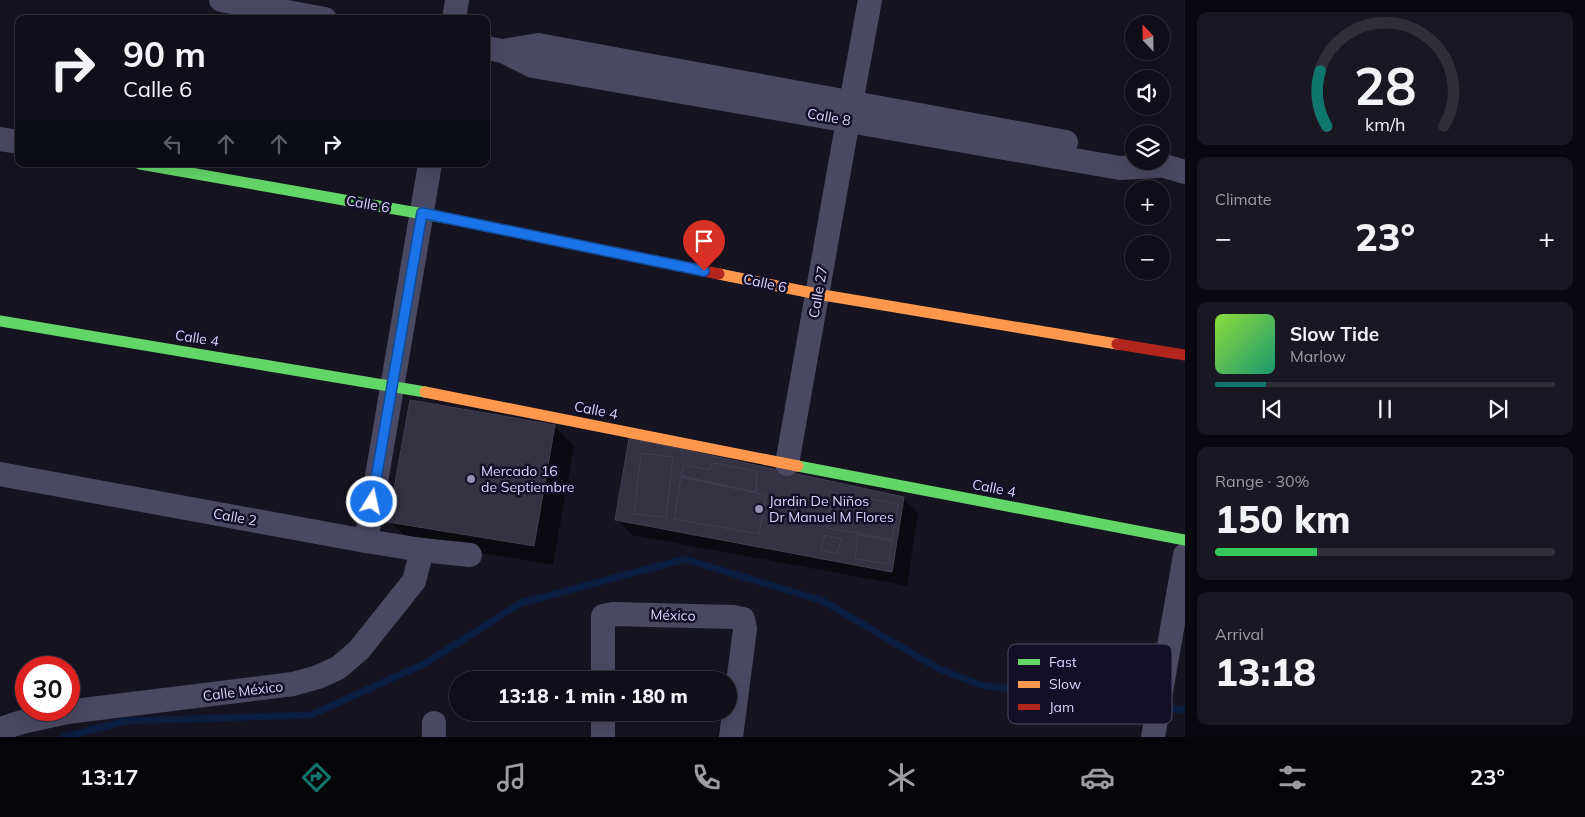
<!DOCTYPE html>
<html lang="en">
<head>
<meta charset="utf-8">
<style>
  body { margin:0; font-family:Mulish,sans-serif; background:#191822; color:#f1f3f6; height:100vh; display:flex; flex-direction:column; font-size:19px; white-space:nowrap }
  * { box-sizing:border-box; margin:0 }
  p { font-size:16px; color:#9c9ca2 }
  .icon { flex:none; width:28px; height:28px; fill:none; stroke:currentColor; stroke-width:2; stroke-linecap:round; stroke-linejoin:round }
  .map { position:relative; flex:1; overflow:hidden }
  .details { display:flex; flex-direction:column; gap:12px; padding:12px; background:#09080e; width:400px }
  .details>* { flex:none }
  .hud { position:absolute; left:15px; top:15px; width:475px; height:152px; border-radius:10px; box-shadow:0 5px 20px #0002,0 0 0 1px #302f38; background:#100f19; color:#f1f3f6; overflow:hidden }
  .needle { width:32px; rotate:338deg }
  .buttons { position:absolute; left:1125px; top:15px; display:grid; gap:10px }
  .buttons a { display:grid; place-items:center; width:45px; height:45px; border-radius:50%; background:#100f19; box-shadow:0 5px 20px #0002,0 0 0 1px #302f38; font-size:25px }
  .speed { position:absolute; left:15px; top:656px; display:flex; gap:10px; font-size:25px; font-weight:700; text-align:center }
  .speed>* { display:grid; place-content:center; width:65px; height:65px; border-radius:50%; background:#100f19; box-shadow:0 5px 20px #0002,0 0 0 1px #302f38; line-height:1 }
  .speed .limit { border:8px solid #d22; background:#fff; color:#111 }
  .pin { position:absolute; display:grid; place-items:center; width:42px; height:42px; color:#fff; margin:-51px -21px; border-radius:50% 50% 50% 0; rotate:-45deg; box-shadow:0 0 5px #0007 }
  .pin .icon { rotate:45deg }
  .me { position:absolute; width:55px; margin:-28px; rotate:10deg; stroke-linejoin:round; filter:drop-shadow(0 0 4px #0008) }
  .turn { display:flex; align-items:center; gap:18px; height:105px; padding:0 25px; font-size:22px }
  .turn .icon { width:65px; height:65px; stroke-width:2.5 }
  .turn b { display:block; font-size:35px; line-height:42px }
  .lanes { display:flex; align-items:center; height:48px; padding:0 25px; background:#0003; justify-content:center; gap:25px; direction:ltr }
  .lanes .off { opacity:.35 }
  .big { font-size:38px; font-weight:800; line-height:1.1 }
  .details .tile { flex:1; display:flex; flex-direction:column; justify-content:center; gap:8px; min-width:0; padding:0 18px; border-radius:10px; background:#191822 }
  .details .dial { align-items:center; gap:0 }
  .dial svg { height:130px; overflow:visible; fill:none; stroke:#302f38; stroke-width:7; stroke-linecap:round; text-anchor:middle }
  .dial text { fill:#f1f3f6; stroke:none }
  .song { display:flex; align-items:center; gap:15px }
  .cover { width:60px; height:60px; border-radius:8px; background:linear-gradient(135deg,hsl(90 70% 55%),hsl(160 70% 35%)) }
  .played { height:5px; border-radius:2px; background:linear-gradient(90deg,#0f766e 15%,#302f38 15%) }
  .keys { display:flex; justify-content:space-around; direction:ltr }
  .heat { display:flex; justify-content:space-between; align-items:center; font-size:28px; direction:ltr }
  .charge { height:8px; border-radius:4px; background:linear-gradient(90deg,#34c759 30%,#302f38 0) }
  .trip { position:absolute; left:449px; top:671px; width:288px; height:50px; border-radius:25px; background:#100f19; box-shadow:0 5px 20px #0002,0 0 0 1px #302f38; font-weight:800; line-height:50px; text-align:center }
  .menu { display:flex; height:80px; justify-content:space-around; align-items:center; background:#06060a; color:#9c9ca2 }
  .menu .icon { width:35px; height:35px }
  .menu .current { color:#0f766e }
  .menu b { font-size:22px; color:#f1f3f6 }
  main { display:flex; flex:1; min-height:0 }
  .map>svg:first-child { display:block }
  .shadow { fill:#0007 }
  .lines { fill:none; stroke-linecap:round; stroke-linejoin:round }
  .stream { stroke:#0b1e41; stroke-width:7 }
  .building { fill:#343243; stroke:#433f54 }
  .street { stroke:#4a4962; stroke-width:24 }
  .fast { stroke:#63d668; stroke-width:11 }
  .slow { stroke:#ff974d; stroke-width:11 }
  .jam { stroke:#b3261e; stroke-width:11 }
  .route-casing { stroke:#114b97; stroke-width:12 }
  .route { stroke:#1a73e8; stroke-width:9 }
  .poi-dot { fill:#9591b1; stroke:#130f26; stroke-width:2 }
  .labels { text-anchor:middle; stroke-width:5; stroke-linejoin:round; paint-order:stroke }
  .street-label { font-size:14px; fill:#d9d4ff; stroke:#130f26 }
  .poi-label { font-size:14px; fill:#d9d4ff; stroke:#130f26; text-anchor:start }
  .key { fill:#130f26; stroke:#4e4a67; stroke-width:1 }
  .key-label { font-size:14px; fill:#d9d4ff }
</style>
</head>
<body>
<main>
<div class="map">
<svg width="1185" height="737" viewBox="0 0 1185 737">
  <rect width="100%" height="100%" fill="#161421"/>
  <!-- shadow -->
  <g class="shadow">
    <polygon points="554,426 574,446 553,565 409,541 390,521"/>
    <polygon points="903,498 918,513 907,586 632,535 617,520"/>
  </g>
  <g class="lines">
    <!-- stream -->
    <polyline class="stream" points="64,737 126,721 311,715 426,663 521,603 685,559 823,601 939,669 981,685 1101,701 1185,710"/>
  </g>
  <!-- building -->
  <g class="building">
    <polygon points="410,400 555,425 534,546 388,522"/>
    <polygon points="629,438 904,497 892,572 615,520"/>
    <polygon points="641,453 673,457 666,517 634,514"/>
    <polygon points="712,463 757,471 756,492 681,476 684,465 710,470"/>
    <polygon points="681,477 766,495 759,534 674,519"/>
    <polygon points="833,492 898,504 892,539 827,528"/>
    <polygon points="825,535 841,539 837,554 821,550"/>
    <polygon points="858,535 892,541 888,564 855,559"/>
  </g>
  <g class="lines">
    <!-- street -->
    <g class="street">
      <polyline points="221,0 325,19"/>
      <polyline points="454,19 457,0"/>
      <polyline points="486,48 503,51 533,66 1120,168 1158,166"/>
      <polyline points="503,51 538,45 1066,142"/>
      <polyline points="851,103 870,0"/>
      <polyline points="0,139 19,142"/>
      <polyline points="1147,161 1185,172"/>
      <polyline points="787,464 848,120"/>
      <polyline points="0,474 366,541 422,550 470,555"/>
      <polyline points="366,541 430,164"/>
      <polyline points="603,680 603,616 613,614 733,617 743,619 745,629 731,737"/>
      <polyline points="603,712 603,737"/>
      <polyline points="434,723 434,737"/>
      <polyline points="0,729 22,722 67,712 293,684 318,677 338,668 359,650 414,581 422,550"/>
      <polyline points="1153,737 1185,555"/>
    </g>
    <!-- fast -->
    <g class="fast">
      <polyline points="140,164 446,218"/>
      <polyline points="0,321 425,392"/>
      <polyline points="798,466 1185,540"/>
    </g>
    <!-- slow -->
    <g class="slow">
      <polyline points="719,274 817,294 1117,344"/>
      <polyline points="425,392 798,466"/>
    </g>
    <!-- jam -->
    <g class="jam">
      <polyline points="446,218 719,274"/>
      <polyline points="1117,344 1185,355"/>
    </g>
  </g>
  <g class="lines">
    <!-- route casing -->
    <g class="route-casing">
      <polyline id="route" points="372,502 422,213 704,271"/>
    </g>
    <!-- route -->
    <use href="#route" class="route"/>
  </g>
  <!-- markers -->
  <g class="poi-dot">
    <circle cx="471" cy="479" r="5"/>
    <circle cx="759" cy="509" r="5"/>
  </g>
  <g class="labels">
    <!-- street labels -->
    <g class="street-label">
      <text transform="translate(829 117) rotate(10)" y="5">Calle 8</text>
      <text transform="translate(368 204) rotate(10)" y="5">Calle 6</text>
      <text transform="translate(765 283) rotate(12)" y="5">Calle 6</text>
      <text transform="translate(818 292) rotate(-80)" y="5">Calle 27</text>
      <text transform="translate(197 338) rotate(9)" y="5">Calle 4</text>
      <text transform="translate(596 410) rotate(11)" y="5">Calle 4</text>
      <text transform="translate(994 488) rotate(11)" y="5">Calle 4</text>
      <text transform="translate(235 517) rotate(10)" y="5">Calle 2</text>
      <text transform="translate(673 615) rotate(2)" y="5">México</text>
      <text transform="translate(243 691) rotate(-7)" y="5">Calle México</text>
    </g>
    <!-- poi labels -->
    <g class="poi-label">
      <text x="481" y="476">Mercado 16<tspan x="481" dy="16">de Septiembre</tspan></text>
      <text x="769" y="506">Jardin De Niños<tspan x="769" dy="16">Dr Manuel M Flores</tspan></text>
    </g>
  </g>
  <!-- legend -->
  <rect x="1008" y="644" width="164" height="80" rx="8" class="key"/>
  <rect x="1018" y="659" width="22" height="6" fill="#63d668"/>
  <rect x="1018" y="681" width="22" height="7" fill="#ff974d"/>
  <rect x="1018" y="704" width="22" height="6" fill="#b3261e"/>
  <g class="key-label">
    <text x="1049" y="667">Fast</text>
    <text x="1049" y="689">Slow</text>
    <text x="1049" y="712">Jam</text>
  </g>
</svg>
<div class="buttons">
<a><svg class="needle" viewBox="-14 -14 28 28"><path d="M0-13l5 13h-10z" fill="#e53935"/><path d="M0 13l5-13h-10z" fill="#9c9ca2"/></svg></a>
<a><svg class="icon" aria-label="sound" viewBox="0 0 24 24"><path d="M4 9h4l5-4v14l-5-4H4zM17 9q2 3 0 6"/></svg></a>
<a><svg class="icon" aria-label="layers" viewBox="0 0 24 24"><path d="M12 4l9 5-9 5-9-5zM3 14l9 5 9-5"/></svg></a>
<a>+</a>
<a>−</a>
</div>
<div class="speed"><div class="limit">30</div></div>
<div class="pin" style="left:704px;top:271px;background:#d93025"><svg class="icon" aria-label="arrive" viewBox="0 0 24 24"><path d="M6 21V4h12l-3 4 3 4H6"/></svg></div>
<svg class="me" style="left:372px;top:502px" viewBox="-20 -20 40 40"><circle r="17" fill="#1a73e8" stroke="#fff" stroke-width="3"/><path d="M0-11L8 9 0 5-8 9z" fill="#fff"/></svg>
<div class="trip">13:18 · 1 min · 180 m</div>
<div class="hud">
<div class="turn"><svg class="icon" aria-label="right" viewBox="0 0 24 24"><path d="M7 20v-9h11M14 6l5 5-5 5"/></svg><div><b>90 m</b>Calle 6</div></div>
<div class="lanes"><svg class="icon off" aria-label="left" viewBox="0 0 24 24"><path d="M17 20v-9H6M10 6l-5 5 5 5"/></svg><svg class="icon off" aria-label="ahead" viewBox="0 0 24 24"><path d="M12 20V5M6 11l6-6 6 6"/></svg><svg class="icon off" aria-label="ahead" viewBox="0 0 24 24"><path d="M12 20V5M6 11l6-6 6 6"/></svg><svg class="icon" aria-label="right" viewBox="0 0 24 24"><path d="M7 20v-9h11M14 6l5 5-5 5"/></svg></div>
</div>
</div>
<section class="details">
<div class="tile dial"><svg viewBox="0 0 100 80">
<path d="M14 69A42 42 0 1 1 86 69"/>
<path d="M14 69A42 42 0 0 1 10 35" stroke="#0f766e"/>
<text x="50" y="56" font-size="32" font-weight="700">28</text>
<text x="50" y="72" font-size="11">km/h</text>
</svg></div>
<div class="tile"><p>Climate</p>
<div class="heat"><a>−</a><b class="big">23°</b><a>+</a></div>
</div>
<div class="tile">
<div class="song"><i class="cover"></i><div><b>Slow Tide</b><p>Marlow</p></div></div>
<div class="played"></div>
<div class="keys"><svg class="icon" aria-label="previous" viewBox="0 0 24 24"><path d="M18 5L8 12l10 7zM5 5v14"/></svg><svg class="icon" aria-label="pause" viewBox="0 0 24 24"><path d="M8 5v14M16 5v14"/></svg><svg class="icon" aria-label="next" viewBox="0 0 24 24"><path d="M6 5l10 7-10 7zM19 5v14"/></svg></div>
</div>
<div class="tile"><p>Range · 30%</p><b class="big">150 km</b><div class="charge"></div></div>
<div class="tile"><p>Arrival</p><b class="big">13:18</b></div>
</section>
</main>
<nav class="menu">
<b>13:17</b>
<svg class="icon current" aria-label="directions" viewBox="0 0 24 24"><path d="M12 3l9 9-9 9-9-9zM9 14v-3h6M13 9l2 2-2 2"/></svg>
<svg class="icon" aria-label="music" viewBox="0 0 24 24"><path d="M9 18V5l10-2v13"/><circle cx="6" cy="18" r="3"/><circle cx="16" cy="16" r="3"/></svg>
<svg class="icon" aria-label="phone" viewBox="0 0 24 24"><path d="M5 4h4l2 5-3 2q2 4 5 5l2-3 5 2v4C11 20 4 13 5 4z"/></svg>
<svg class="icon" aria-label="climate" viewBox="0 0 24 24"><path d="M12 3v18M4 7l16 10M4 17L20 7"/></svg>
<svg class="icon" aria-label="car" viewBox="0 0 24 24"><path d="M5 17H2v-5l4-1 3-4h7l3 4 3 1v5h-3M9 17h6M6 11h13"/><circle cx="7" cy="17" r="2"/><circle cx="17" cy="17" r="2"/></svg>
<svg class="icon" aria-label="filters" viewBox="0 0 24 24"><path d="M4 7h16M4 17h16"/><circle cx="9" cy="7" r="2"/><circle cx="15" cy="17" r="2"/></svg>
<b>23°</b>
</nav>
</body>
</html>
